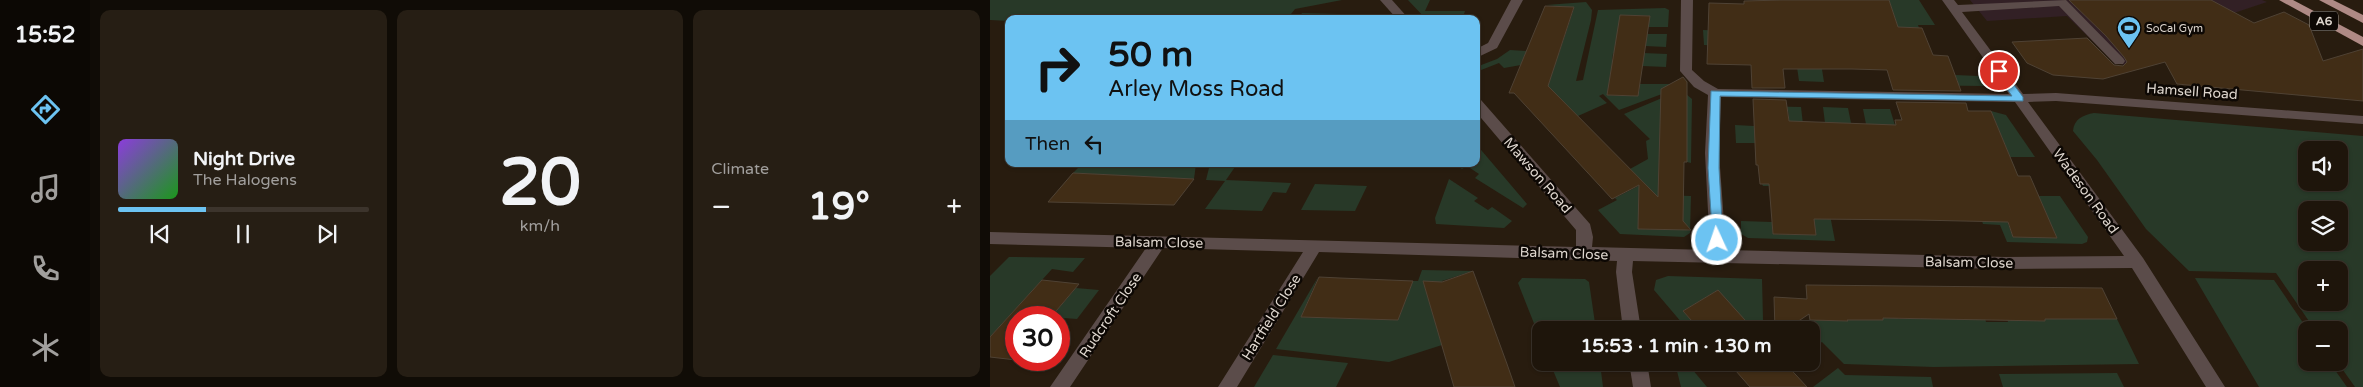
<!DOCTYPE html>
<html lang="en">
<head>
<meta charset="utf-8">
<style>
  body { margin:0; font-family:"Varela Round",sans-serif; background:#261e14; color:#f1f3f6; height:100vh; display:flex; flex-direction:column; font-size:19px; white-space:nowrap }
  * { box-sizing:border-box; margin:0 }
  p { font-size:16px; color:#a19f9d }
  .icon { flex:none; width:28px; height:28px; fill:none; stroke:currentColor; stroke-width:2; stroke-linecap:round; stroke-linejoin:round }
  .map { position:relative; flex:1; overflow:hidden }
  .drawer { display:flex; flex-direction:column; gap:10px; padding:10px; background:#100c06; width:900px }
  .drawer>* { flex:none }
  .hud { position:absolute; left:15px; top:15px; width:475px; height:152px; border-radius:10px; box-shadow:0 1px 4px #0004,0 0 0 1px #3c342c; background:#6cc3f2; color:#111; overflow:hidden }
  .buttons { position:absolute; left:1308px; top:141px; display:grid; gap:10px }
  .buttons a { display:grid; place-items:center; width:50px; height:50px; border-radius:10px; background:#1e150b; box-shadow:0 1px 4px #0004,0 0 0 1px #3c342c; font-size:25px }
  .speed { position:absolute; left:15px; top:306px; display:flex; gap:10px; font-size:25px; font-weight:700; text-align:center }
  .speed>* { display:grid; place-content:center; width:65px; height:65px; border-radius:50%; background:#1e150b; box-shadow:0 1px 4px #0004,0 0 0 1px #3c342c; line-height:1 }
  .speed .limit { border:8px solid #d22; background:#fff; color:#111 }
  .pin { position:absolute; display:grid; place-items:center; width:42px; height:42px; color:#fff; margin:-21px; border:2px solid #fff; border-radius:50%; box-shadow:0 1px 5px #0007 }
  .me { position:absolute; width:55px; margin:-28px; rotate:357deg; stroke-linejoin:round; filter:drop-shadow(0 0 4px #0008) }
  .turn { display:flex; align-items:center; gap:18px; height:105px; padding:0 20px; font-size:22px }
  .turn .icon { width:65px; height:65px; stroke-width:2.5 }
  .turn b { display:block; font-size:35px; line-height:42px }
  .then { display:flex; align-items:center; height:48px; padding:0 20px; background:#0003; gap:10px; font-size:19px }
  .big { font-size:38px; font-weight:700; line-height:1.1 }
  .drawer .widget { flex:1; display:flex; flex-direction:column; justify-content:center; gap:8px; min-width:0; padding:0 18px; border-radius:10px; background:#261e14 }
  .drawer .dial { align-items:center; gap:0 }
  .dial b { font-size:65px; line-height:1 }
  .song { display:flex; align-items:center; gap:15px }
  .cover { width:60px; height:60px; border-radius:8px; background:linear-gradient(135deg,hsl(270 70% 55%),hsl(120 70% 35%)) }
  .played { height:5px; border-radius:2px; background:linear-gradient(90deg,#6cc3f2 35%,#3c342c 35%) }
  .keys { display:flex; justify-content:space-around; direction:ltr }
  .heat { display:flex; justify-content:space-between; align-items:center; font-size:28px; direction:ltr }
  .drawer .tiles { flex:1; display:grid; gap:10px; grid-template-columns:repeat(3,1fr) }
  .trip { position:absolute; left:542px; top:321px; width:288px; height:50px; border-radius:10px; background:#1e150b; box-shadow:0 1px 4px #0004,0 0 0 1px #3c342c; font-weight:700; line-height:50px; text-align:center }
  main { display:flex; flex:1; min-height:0 }
  .menu { display:flex; flex-direction:column; width:90px; justify-content:space-around; align-items:center; background:#0c0804; color:#a19f9d }
  .menu .icon { width:35px; height:35px }
  .menu .selected { color:#6cc3f2 }
  .menu b { font-size:22px; color:#f1f3f6 }
  .map>svg:first-child { display:block }
  .industrial { fill:#322025 }
  .green { fill:#283928; fill-rule:evenodd }
  .building { fill:#412d16; stroke:#4f4234 }
  .lines { fill:none; stroke-linecap:round; stroke-linejoin:round }
  .street { fill:#5b4c4a; fill-rule:evenodd }
  .highway { fill:#af8a85; fill-rule:evenodd }
  .route { fill:#6cc3f2; stroke:#467f9d }
  .labels { text-anchor:middle; stroke-width:5; stroke-linejoin:round; paint-order:stroke }
  .far-poi-label { font-size:11px; fill:#ded6ce; stroke:#0d0804; text-anchor:start }
  .shield { fill:#0d0804; stroke:#9f9891; stroke-width:1 }
  .shield-label { font-size:12px; font-weight:bold; fill:#ded6ce }
  .street-label { font-size:14px; fill:#ded6ce; stroke:#0d0804 }
</style>
</head>
<body>
<main>
<nav class="menu">
<b>15:52</b>
<svg class="icon selected" aria-label="directions" viewBox="0 0 24 24"><path d="M12 3l9 9-9 9-9-9zM9 14v-3h6M13 9l2 2-2 2"/></svg>
<svg class="icon" aria-label="music" viewBox="0 0 24 24"><path d="M9 18V5l10-2v13"/><circle cx="6" cy="18" r="3"/><circle cx="16" cy="16" r="3"/></svg>
<svg class="icon" aria-label="phone" viewBox="0 0 24 24"><path d="M5 4h4l2 5-3 2q2 4 5 5l2-3 5 2v4C11 20 4 13 5 4z"/></svg>
<svg class="icon" aria-label="climate" viewBox="0 0 24 24"><path d="M12 3v18M4 7l16 10M4 17L20 7"/></svg>
</nav>
<section class="drawer">
<div class="tiles">
<div class="widget">
<div class="song"><i class="cover"></i><div><b>Night Drive</b><p>The Halogens</p></div></div>
<div class="played"></div>
<div class="keys"><svg class="icon" aria-label="previous" viewBox="0 0 24 24"><path d="M18 5L8 12l10 7zM5 5v14"/></svg><svg class="icon" aria-label="pause" viewBox="0 0 24 24"><path d="M8 5v14M16 5v14"/></svg><svg class="icon" aria-label="next" viewBox="0 0 24 24"><path d="M6 5l10 7-10 7zM19 5v14"/></svg></div>
</div>
<div class="widget dial"><b>20</b><p>km/h</p></div>
<div class="widget"><p>Climate</p>
<div class="heat"><a>−</a><b class="big">19°</b><a>+</a></div>
</div>
</div>
</section>
<div class="map">
<svg width="1373" height="387" viewBox="0 0 1373 387">
  <rect width="100%" height="100%" fill="#281c0f"/>
  <!-- industrial -->
  <polygon class="industrial" points="980,0 1272,0 1277,2 1172,37 1151,68 1125,63 1077,16 997,21"/>
  <!-- green -->
  <g class="green">
    <polygon points="0,0 352,0 305,9 297,19 19,19 19,21 0,20"/>
    <polygon points="418,0 440,0 435,11 475,11 473,17 468,19 436,19"/>
    <polygon points="842,0 929,0 945,25 928,25 929,28 900,27 761,47 714,45 713,30 801,33"/>
    <polygon points="596,2 602,10 601,20 586,81 593,80 608,10 675,8 679,10 678,27 658,27 659,16 632,15 626,53 623,53 622,60 624,61 622,73 620,74 619,95 642,96 642,92 649,92 650,84 683,84 688,88 629,110 613,94 609,96 617,103 588,116 544,83 569,53 584,8 556,5"/>
    <polygon points="312,13 387,15 390,19 308,19"/>
    <polygon points="657,34 677,34 676,47 655,46"/>
    <polygon points="520,50 537,51 531,65 514,68 509,63 486,72 486,67 507,59"/>
    <polygon points="653,53 677,54 676,67 652,66"/>
    <polygon points="943,55 968,82 965,75 989,76 995,86 904,85"/>
    <polygon points="806,60 831,63 834,82 809,81"/>
    <path d="M691,90L702,99L701,163L697,162V136L669,195L701,196L700,233L694,237L630,234L608,210L627,200L625,198L654,183L640,169L658,159L656,141L660,139L634,114ZM649,208L692,230L648,229Z"/>
    <polygon points="768,106 811,107 818,167 835,189 845,241 758,238 751,234 751,221 782,222 783,234 825,235 779,186 773,186 772,184 806,185 798,110 768,109"/>
    <polygon points="833,107 858,108 861,123 835,123"/>
    <polygon points="873,109 900,109 907,132 1022,161 1028,176 1000,175 1023,237 1048,196 1070,196 1098,237 1097,242 1092,244 1017,242 1010,225 993,224 973,169 876,124"/>
    <polygon points="1001,111 1016,115 1045,157 1020,157"/>
    <path d="M1104,113L1373,136V387H1365L1348,363L1349,330H1325L1286,273L1199,271L1156,229L1107,160L1083,131C1084,119 1093,115 1104,113ZM1316,150H1349V182H1316ZM1316,210H1349V242H1316ZM1316,270H1349V302H1316Z"/>
    <polygon points="745,125 764,126 765,136 772,143 746,143"/>
    <polygon points="486,144 537,204 533,208 485,178 489,174 477,166 472,169 465,164 486,164"/>
    <polygon points="92,164 206,164 204,179 83,173"/>
    <polygon points="220,164 247,164 236,180 301,183 296,193 283,192 272,211 215,209 235,181 216,180"/>
    <polygon points="459,179 488,198 484,201 498,210 502,207 522,221 514,228 446,224 445,218"/>
    <polygon points="325,184 377,186 365,211 311,210"/>
    <polygon points="19,257 95,258 83,272 62,269 0,337 0,276"/>
    <polygon points="432,270 483,271 452,281 462,316 452,345 399,362 286,349 328,277 311,317 407,320 423,281 428,281"/>
    <polygon points="678,276 772,279 773,320 820,322 819,316 832,316 833,320 857,321 857,316 869,320 893,320 892,315 907,315 908,319 931,319 930,315 941,315 942,319 995,318 996,322 1018,322 1017,318 1031,318 1032,321 1055,321 1053,316 1069,316 1070,319 1127,319 1149,364 944,367 854,364 832,342 821,348 821,330 751,330 728,290 693,311 710,330 698,330 664,290 666,280"/>
    <polygon points="532,278 595,279 599,282 606,330 551,330 551,341 528,283"/>
    <polygon points="1205,278 1284,280 1318,330 1316,330 1316,362 1340,363 1357,387 1269,387"/>
    <polygon points="86,288 109,290 87,319 61,317"/>
    <polygon points="283,355 358,363 346,387 264,387"/>
    <polygon points="560,363 610,363 613,387 570,387"/>
    <polygon points="685,363 697,363 717,387 691,387"/>
    <polygon points="848,368 855,375 941,377 943,387 823,387"/>
    <polygon points="1127,373 1134,387 1013,387 1009,374"/>
  </g>
  <!-- building -->
  <g class="building">
    <polygon points="794,0 899,0 908,27 932,28 943,55 958,56 971,91 903,90 897,70 862,69 793,69 795,88 762,88 761,65 717,64 719,3 754,4 754,1"/>
    <polygon points="1079,0 1221,0 1264,23 1294,12 1319,25 1333,61 1373,49 1373,101 1187,84 1175,62 1113,79 1063,75 1037,63 1022,42 1097,38 1124,65 1133,66 1137,62 1134,57 1116,36"/>
    <polygon points="555,6 584,7 558,86 668,197 671,89 693,77 697,82 697,162 694,162 693,221 701,230 648,229 649,185 622,199 524,93 519,93"/>
    <polygon points="630,15 660,16 648,96 617,95"/>
    <polygon points="763,99 796,100 799,121 906,125 905,120 912,120 906,102 976,103 978,111 1001,111 1028,176 1040,176 1067,238 1023,237 1018,222 928,220 824,219 826,235 783,234 779,184 770,184 768,165 766,165"/>
    <polygon points="83,173 144,176 204,179 184,205 58,202"/>
    <polygon points="483,271 517,364 525,387 464,387 433,281 452,282"/>
    <polygon points="329,277 350,278 423,281 408,320 311,317"/>
    <polygon points="52,280 89,284 61,317 26,313 26,360 0,357 0,337"/>
    <polygon points="816,285 1112,288 1127,319 1055,319 1055,321 893,318 893,320 857,320 858,321 820,320 819,314 795,330 785,330 784,297 817,299"/>
    <polygon points="728,290 764,330 710,330 693,311"/>
    <polygon points="738,362 794,362 817,387 760,387"/>
  </g>
  <g class="lines">
    <!-- street -->
    <g class="street">
      <polygon points="390,0 402,0 419,19 407,19"/>
      <polygon points="521,0 533,0 507,48 486,58 486,49 498,43"/>
      <path d="M691,0H703L702,70L714,81L728,89L1019,94L952,0H964L968,5L1076,0L1133,58L1135,61L1133,64H1125L1069,6L972,12L1033,94L1066,93L1373,116V124L1066,101L1038,102L1153,258L1235,387H1216L1142,268L1015,269L643,261L642,272L651,330H633L626,272L627,261L329,252L247,387H228L313,252L173,248L80,387H60L156,248L0,244V232L586,247V230L486,112V99L491,100L600,224L603,237L602,247L720,250L715,153L718,95L704,87L690,71ZM731,97L1025,102L1134,256L1015,257L736,250L729,153Z"/>
      <polygon points="639,362 657,362 661,387 643,387"/>
    </g>
    <!-- highway -->
    <g class="highway">
      <polygon points="1289,0 1303,0 1373,37 1373,46"/>
      <polygon points="1329,0 1343,0 1373,15 1373,23"/>
    </g>
  </g>
  <!-- route -->
  <polygon class="route" points="1009,68 1012,69 1033,97 1033,101 730,96 729,168 733,240 731,244 723,244 718,168 721,91 1022,96 1004,71"/>
  <!-- icons -->
  <defs>
    <g id="stadium-pin" transform="scale(1.25)"><path d="M0 17L-7.5 6A9.5 9.5 0 1 1 7.5 6Z" fill="#6cc3f2" stroke="#0d0804"/><path d="M0-5a6.5 5 0 1 0 0 10a6.5 5 0 1 0 0-10ZM-3.5-1.8h7v3.6h-7Z" fill="#111"/></g>
  </defs>
  <g fill-rule="evenodd">
    <use href="#stadium-pin" x="1139" y="28"/>
  </g>
  <g class="labels">
    <!-- far-poi labels -->
    <g class="far-poi-label">
      <text x="1156" y="32">SoCal Gym</text>
    </g>
    <!-- shield labels -->
    <rect class="shield" x="1320" y="11.5" width="28" height="19" rx="4"/>
    <g class="shield-label">
      <text x="1334" y="25">A6</text>
    </g>
    <!-- street labels -->
    <g class="street-label">
      <text transform="translate(1202 91) rotate(4)" y="5">Hamsell Road</text>
      <text transform="translate(548 175) rotate(49)" y="5">Mawson Road</text>
      <text transform="translate(1096 191) rotate(54)" y="5">Wadeson Road</text>
      <text transform="translate(169 242) rotate(1)" y="5">Balsam Close</text>
      <text transform="translate(574 253) rotate(2)" y="5">Balsam Close</text>
      <text transform="translate(979 262) rotate(1)" y="5">Balsam Close</text>
      <text transform="translate(120 315) rotate(-56)" y="5">Rudcroft Close</text>
      <text transform="translate(281 317) rotate(-58)" y="5">Hartfield Close</text>
    </g>
  </g>
</svg>
<div class="buttons">
<a><svg class="icon" aria-label="sound" viewBox="0 0 24 24"><path d="M4 9h4l5-4v14l-5-4H4zM17 9q2 3 0 6"/></svg></a>
<a><svg class="icon" aria-label="layers" viewBox="0 0 24 24"><path d="M12 4l9 5-9 5-9-5zM3 14l9 5 9-5"/></svg></a>
<a>+</a>
<a>−</a>
</div>
<div class="speed"><div class="limit">30</div></div>
<div class="pin" style="left:1009px;top:71px;background:#d93025"><svg class="icon" aria-label="arrive" viewBox="0 0 24 24"><path d="M6 21V4h12l-3 4 3 4H6"/></svg></div>
<svg class="me" style="left:727px;top:240px" viewBox="-20 -20 40 40"><circle r="17" fill="#6cc3f2" stroke="#fff" stroke-width="3"/><path d="M0-11L8 9 0 5-8 9z" fill="#fff"/></svg>
<div class="trip">15:53 · 1 min · 130 m</div>
<div class="hud">
<div class="turn"><svg class="icon" aria-label="right" viewBox="0 0 24 24"><path d="M7 20v-9h11M14 6l5 5-5 5"/></svg><div><b>50 m</b>Arley Moss Road</div></div>
<div class="then">Then<svg class="icon" aria-label="left" viewBox="0 0 24 24"><path d="M17 20v-9H6M10 6l-5 5 5 5"/></svg></div>
</div>
</div>
</main>
</body>
</html>
